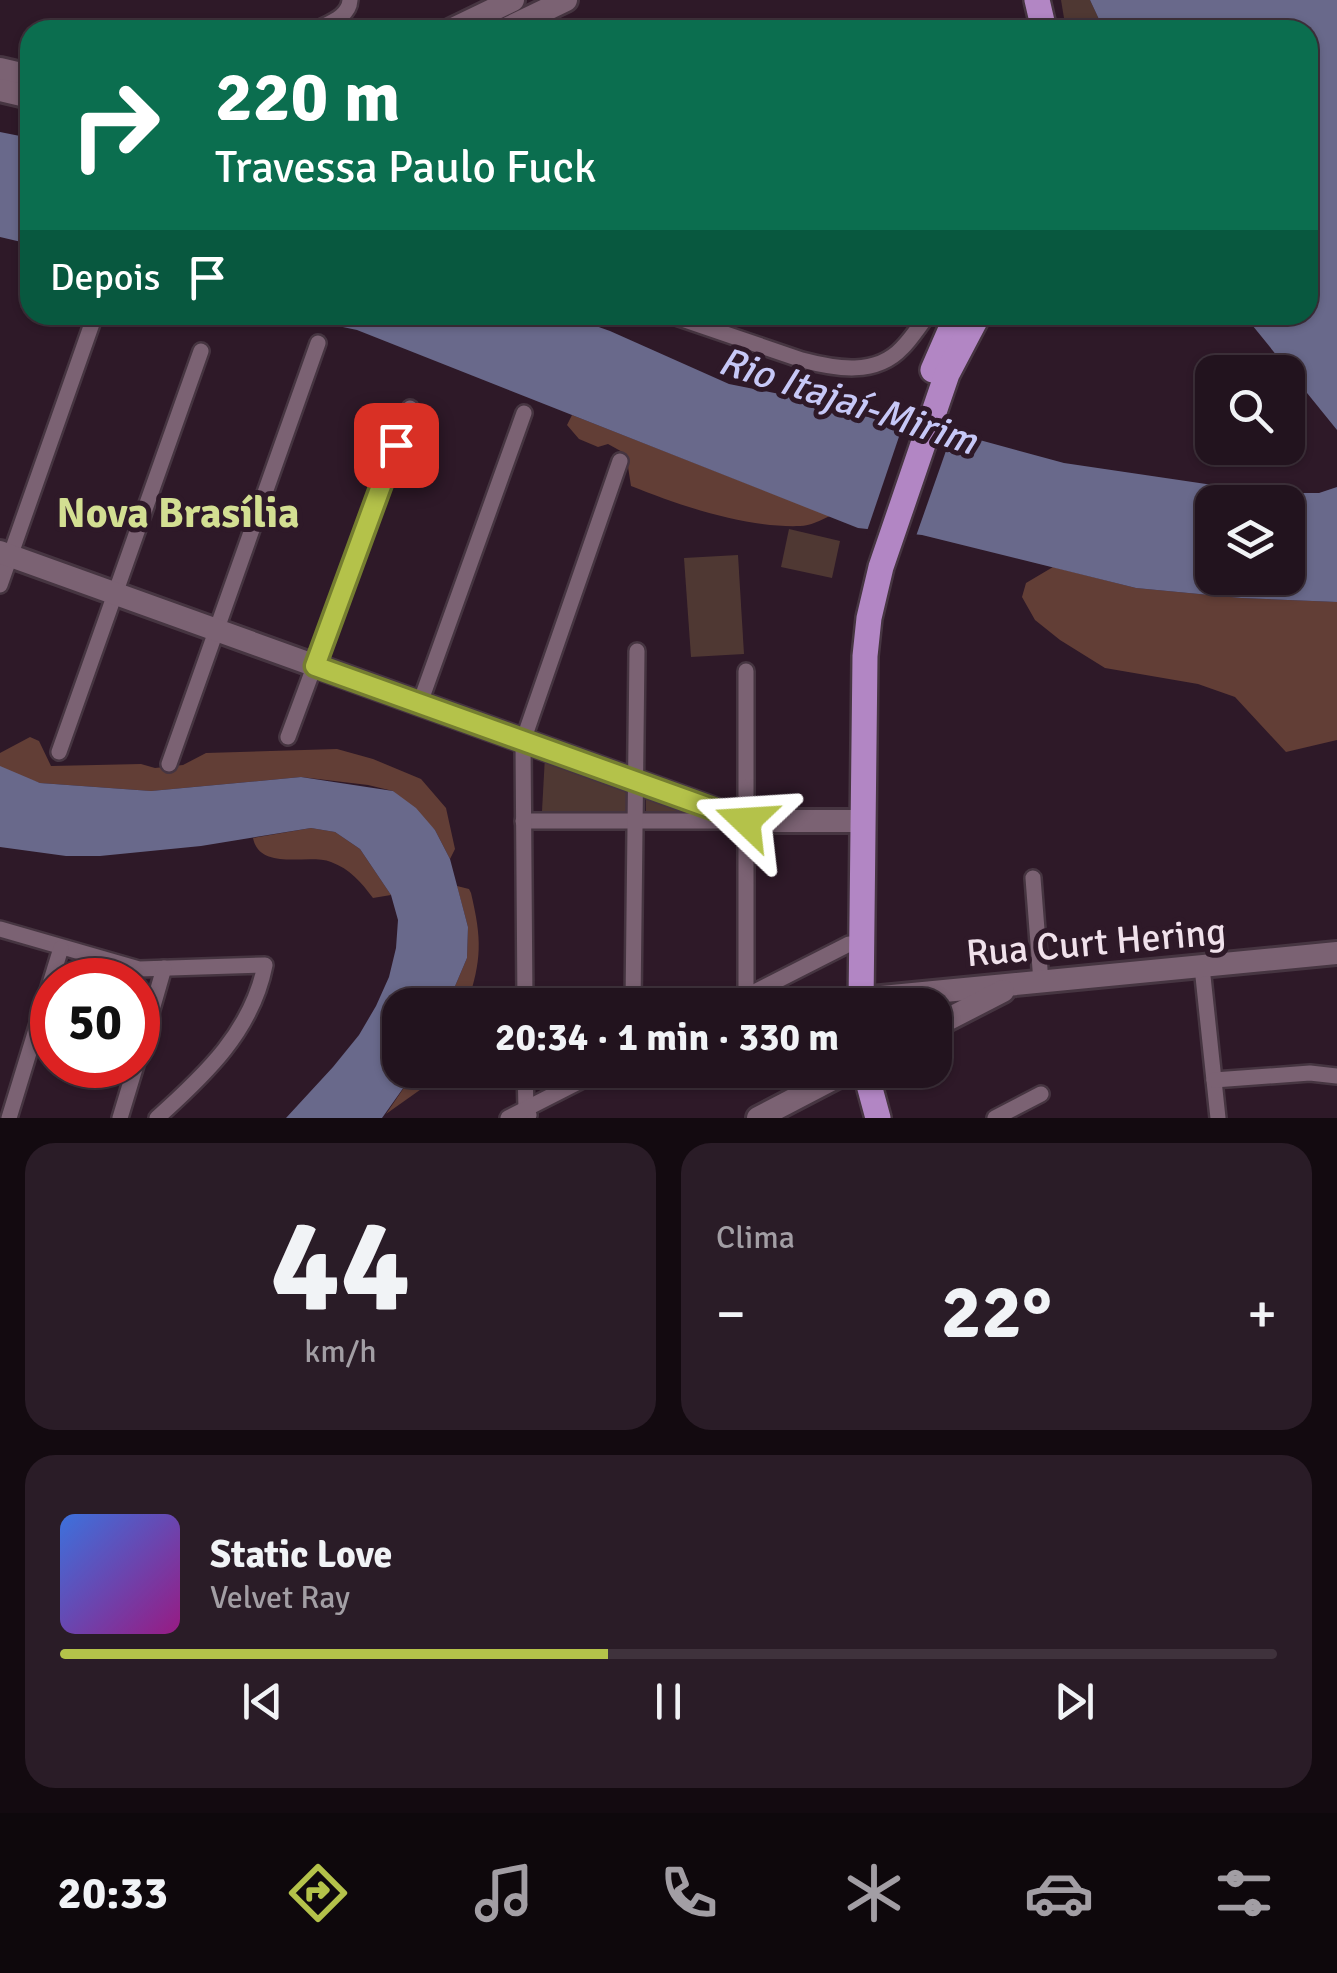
<!DOCTYPE html>
<html lang="pt">
<head>
<meta charset="utf-8">
<style>
  body { margin:0; font-family:Signika,sans-serif; background:#2a1c27; color:#f1f3f6; height:100vh; display:flex; flex-direction:column; font-size:38px; white-space:nowrap }
  * { box-sizing:border-box; margin:0 }
  p { font-size:32px; color:#a29ea4 }
  .icon { flex:none; width:55px; height:55px; fill:none; stroke:currentColor; stroke-width:2; stroke-linecap:round; stroke-linejoin:round }
  .map { position:relative; height:1118px; overflow:hidden }
  .details { display:flex; flex-direction:column; gap:25px; padding:25px; background:#130a10; flex:1 }
  .details>* { flex:none }
  .guide { position:absolute; left:20px; top:20px; width:1298px; height:305px; border-radius:30px; box-shadow:0 2px 8px #0004,0 0 0 2px #3f323c; background:#0b6e4f; color:#fff; overflow:hidden }
  .tools { position:absolute; left:1195px; top:355px; display:grid; gap:20px }
  .tools a { display:grid; place-items:center; width:110px; height:110px; border-radius:20px; background:#22131e; box-shadow:0 2px 8px #0004,0 0 0 2px #3f323c; font-size:50px }
  .speed { position:absolute; left:30px; top:958px; display:flex; gap:20px; font-size:50px; font-weight:700; text-align:center }
  .speed>* { display:grid; place-content:center; width:130px; height:130px; border-radius:50%; background:#22131e; box-shadow:0 2px 8px #0004,0 0 0 2px #3f323c; line-height:1 }
  .speed .limit { border:15px solid #d22; background:#fff; color:#111 }
  .pin { position:absolute; display:grid; place-items:center; width:85px; height:85px; color:#fff; margin:-42px; border-radius:20px; box-shadow:0 5px 15px #0006 }
  .me { position:absolute; width:110px; margin:-55px; rotate:290deg; stroke-linejoin:round; filter:drop-shadow(0 0 8px #0008) }
  .turn { display:flex; align-items:center; gap:35px; height:210px; padding:0 30px; font-size:45px }
  .turn .icon { width:130px; height:130px; stroke-width:2.5 }
  .turn b { display:block; font-size:70px; line-height:85px }
  .then { display:flex; align-items:center; height:95px; padding:0 30px; background:#0003; gap:20px; font-size:38px }
  .big { font-size:75px; font-weight:800; line-height:1.1 }
  .details .card { flex:1; display:flex; flex-direction:column; justify-content:center; gap:15px; min-width:0; padding:0 35px; border-radius:30px; background:#2a1c27 }
  .details .dial { align-items:center; gap:0 }
  .dial b { font-size:130px; line-height:1 }
  .song { display:flex; align-items:center; gap:30px }
  .cover { width:120px; height:120px; border-radius:15px; background:linear-gradient(135deg,hsl(220 70% 55%),hsl(310 70% 35%)) }
  .played { height:10px; border-radius:5px; background:linear-gradient(90deg,#b4c24a 45%,#3f323c 45%) }
  .keys { display:flex; justify-content:space-around; direction:ltr }
  .heat { display:flex; justify-content:space-between; align-items:center; font-size:55px; direction:ltr }
  .details .tiles { flex:1; display:grid; gap:25px; grid-template-columns:1fr 1fr }
  .card:last-child { grid-column:span 2 }
  .trip { position:absolute; left:382px; top:988px; width:570px; height:100px; border-radius:30px; background:#22131e; box-shadow:0 2px 8px #0004,0 0 0 2px #3f323c; font-weight:800; line-height:100px; text-align:center }
  .tab-bar { display:flex; height:160px; justify-content:space-around; align-items:center; background:#0e080c; color:#a29ea4 }
  .tab-bar .icon { width:70px; height:70px }
  .tab-bar .on { color:#b4c24a }
  .tab-bar b { font-size:45px; color:#f1f3f6 }
  .map>svg:first-child { display:block }
  .green { fill:#4f3833 }
  .forest { fill:#623e36 }
  .water { fill:#69698b; fill-rule:evenodd }
  .pier { fill:#2e1928 }
  .lines { fill:none; stroke-linecap:round; stroke-linejoin:round }
  .minor-casing { stroke:#463541; stroke-width:20 }
  .secondary-casing { stroke:#463541; stroke-width:28 }
  .primary-casing { stroke:#463541; stroke-width:30 }
  .minor { stroke:#7b6273; stroke-width:15 }
  .secondary { stroke:#7b6273; stroke-width:22 }
  .primary { stroke:#b286c4; stroke-width:25 }
  .route-casing { stroke:#757e30; stroke-width:25 }
  .route { stroke:#b4c24a; stroke-width:18 }
  .labels { text-anchor:middle; stroke-width:10; stroke-linejoin:round; paint-order:stroke }
  .street-label { font-size:38px; fill:#f0e1eb; stroke:#2e1928 }
  .water-label { font-size:40px; font-style:italic; fill:#c7c8f7; stroke:#2e1928 }
  .quarter-label { font-size:42px; font-weight:bold; fill:#d3df92; stroke:#2e1928 }
</style>
</head>
<body>
<div class="map">
<svg width="1337" height="1118" viewBox="0 0 1337 1118">
  <rect width="100%" height="100%" fill="#2e1928"/>
  <!-- green -->
  <g class="green">
    <polygon points="1061,0 1090,0 1104,30 1066,30"/>
    <polygon points="789,529 840,541 832,578 781,567"/>
    <polygon points="738,555 744,654 691,657 684,558"/>
    <polygon points="545,756 629,785 629,811 542,811"/>
    <polygon points="646,791 714,815 646,815"/>
  </g>
  <!-- forest -->
  <g class="forest">
    <path d="M572,415L830,516C821,520 810,526 800,526C746,528 681,506 631,486L626,454L608,444L598,447L579,439L567,425Z"/>
    <polygon points="1053,567 1136,588 1241,598 1337,602 1337,740 1286,752 1235,697 1198,684 1105,668 1060,640 1035,620 1022,597 1026,583"/>
    <polygon points="30,737 39,741 51,766 141,764 155,768 183,765 206,753 337,749 373,759 421,779 446,808 455,849 450,859 435,830 393,791 368,785 301,777 151,791 40,783 0,769 0,753"/>
    <path d="M311,828L335,832L360,849L391,895L373,898C361,882 350,869 331,862C309,853 260,872 253,838Z"/>
    <path d="M457,886L469,889L471,893C482,940 482,959 467,1005H447L467,958L468,927Z"/>
    <polygon points="416,1070 443,1070 441,1075 386,1114"/>
  </g>
  <!-- water -->
  <g class="water">
    <polygon points="1090,0 1337,0 1337,430 1244,315 1308,315 1308,30 1104,30"/>
    <polygon points="0,132 30,138 30,244 0,237"/>
    <path d="M286,315H565L610,331L729,384L830,404L847,413L954,433L1064,463L1267,493H1319L1337,487V602L1241,598L1136,588L922,535L858,528L357,330ZM1212,502H1288V578H1212Z"/>
    <polygon points="0,766 40,783 151,791 301,777 393,791 416,808 435,830 450,859 468,927 467,958 447,1005 400,1005 400,1070 416,1070 382,1118 286,1118 333,1067 359,1035 376,1006 389,977 396,948 398,920 391,895 360,849 335,832 311,828 201,846 100,856 66,856 0,847"/>
  </g>
  <!-- pier -->
  <polygon class="pier" points="905,419 954,428 915,539 866,534"/>
  <g class="lines">
    <!-- minor casing -->
    <g class="minor-casing">
      <g id="minor">
        <path d="M316,30C329,23 349,17 350,0"/>
        <path d="M670,315L802,360C836,369 876,376 902,348C912,338 919,326 928,315"/>
        <polyline points="0,585 95,315"/>
        <polyline points="420,703 524,413"/>
        <polyline points="288,737 410,408"/>
        <polyline points="59,752 201,351"/>
        <polyline points="169,764 318,343"/>
        <polyline points="523,821 732,821"/>
        <polyline points="1033,878 1041,982"/>
        <path d="M0,929L139,969L265,965C252,1031 205,1075 157,1118"/>
        <polyline points="1202,967 1218,1118"/>
        <polyline points="746,996 746,671"/>
        <polyline points="525,1005 523,741 620,461"/>
        <polyline points="633,1005 637,651"/>
        <polyline points="729,1005 849,944"/>
        <polyline points="138,1058 164,968"/>
        <polyline points="525,1070 526,1109 529,1115"/>
        <polyline points="1214,1080 1310,1073 1337,1076"/>
        <polyline points="9,1118 61,948"/>
        <polyline points="120,1118 136,1065"/>
        <polyline points="508,1118 602,1070"/>
        <polyline points="995,1118 1041,1094"/>
      </g>
    </g>
    <!-- secondary casing -->
    <g class="secondary-casing">
      <g id="secondary">
        <polyline points="451,30 513,0"/>
        <polyline points="504,30 566,0"/>
        <polyline points="0,69 30,76"/>
        <polyline points="0,90 30,97"/>
        <polyline points="0,552 746,821 864,821"/>
        <polyline points="861,999 1337,953"/>
        <polyline points="935,1026 1003,991"/>
        <polyline points="758,1118 850,1070"/>
      </g>
    </g>
    <!-- primary casing -->
    <g class="primary-casing">
      <g id="primary">
        <polyline points="1037,0 1044,30"/>
        <polyline points="933,370 957,315"/>
        <polyline points="861,1005 865,656 869,618 881,567 947,374 978,315"/>
        <polyline points="865,1070 878,1118"/>
      </g>
    </g>
    <!-- minor -->
    <use href="#minor" class="minor"/>
    <!-- secondary -->
    <use href="#secondary" class="secondary"/>
    <!-- primary -->
    <use href="#primary" class="primary"/>
  </g>
  <g class="lines">
    <!-- route casing -->
    <g class="route-casing">
      <polyline id="route" points="396,445 315,666 746,821"/>
    </g>
    <!-- route -->
    <use href="#route" class="route"/>
  </g>
  <g class="labels">
    <!-- street labels -->
    <g class="street-label">
      <text transform="translate(1096 942) rotate(-5)" y="13">Rua Curt Hering</text>
    </g>
    <!-- water labels -->
    <g class="water-label">
      <text transform="translate(848 400) rotate(18)" y="14">Rio Itajaí-Mirim</text>
    </g>
    <!-- quarter labels -->
    <g class="quarter-label">
      <text x="178" y="527">Nova Brasília</text>
    </g>
  </g>
</svg>
<div class="tools">
<a><svg class="icon" aria-label="search" viewBox="0 0 24 24"><circle cx="10" cy="10" r="6"/><path d="M15 15l6 6"/></svg></a>
<a><svg class="icon" aria-label="layers" viewBox="0 0 24 24"><path d="M12 4l9 5-9 5-9-5zM3 14l9 5 9-5"/></svg></a>
</div>
<div class="speed"><div class="limit">50</div></div>
<div class="pin" style="left:396px;top:445px;background:#d93025"><svg class="icon" aria-label="arrive" viewBox="0 0 24 24"><path d="M6 21V4h12l-3 4 3 4H6"/></svg></div>
<svg class="me" style="left:746px;top:821px" viewBox="-20 -20 40 40"><path d="M0-17L14 15 0 8-14 15z" fill="#b4c24a" stroke="#fff" stroke-width="4"/></svg>
<div class="trip">20:34 · 1 min · 330 m</div>
<div class="guide">
<div class="turn"><svg class="icon" aria-label="right" viewBox="0 0 24 24"><path d="M7 20v-9h11M14 6l5 5-5 5"/></svg><div><b>220 m</b>Travessa Paulo Fuck</div></div>
<div class="then">Depois<svg class="icon" aria-label="arrive" viewBox="0 0 24 24"><path d="M6 21V4h12l-3 4 3 4H6"/></svg></div>
</div>
</div>
<section class="details">
<div class="tiles">
<div class="card dial"><b>44</b><p>km/h</p></div>
<div class="card"><p>Clima</p>
<div class="heat"><a>−</a><b class="big">22°</b><a>+</a></div>
</div>
<div class="card">
<div class="song"><i class="cover"></i><div><b>Static Love</b><p>Velvet Ray</p></div></div>
<div class="played"></div>
<div class="keys"><svg class="icon" aria-label="previous" viewBox="0 0 24 24"><path d="M18 5L8 12l10 7zM5 5v14"/></svg><svg class="icon" aria-label="pause" viewBox="0 0 24 24"><path d="M8 5v14M16 5v14"/></svg><svg class="icon" aria-label="next" viewBox="0 0 24 24"><path d="M6 5l10 7-10 7zM19 5v14"/></svg></div>
</div>
</div>
</section>
<nav class="tab-bar">
<b>20:33</b>
<svg class="icon on" aria-label="directions" viewBox="0 0 24 24"><path d="M12 3l9 9-9 9-9-9zM9 14v-3h6M13 9l2 2-2 2"/></svg>
<svg class="icon" aria-label="music" viewBox="0 0 24 24"><path d="M9 18V5l10-2v13"/><circle cx="6" cy="18" r="3"/><circle cx="16" cy="16" r="3"/></svg>
<svg class="icon" aria-label="phone" viewBox="0 0 24 24"><path d="M5 4h4l2 5-3 2q2 4 5 5l2-3 5 2v4C11 20 4 13 5 4z"/></svg>
<svg class="icon" aria-label="climate" viewBox="0 0 24 24"><path d="M12 3v18M4 7l16 10M4 17L20 7"/></svg>
<svg class="icon" aria-label="car" viewBox="0 0 24 24"><path d="M5 17H2v-5l4-1 3-4h7l3 4 3 1v5h-3M9 17h6M6 11h13"/><circle cx="7" cy="17" r="2"/><circle cx="17" cy="17" r="2"/></svg>
<svg class="icon" aria-label="filters" viewBox="0 0 24 24"><path d="M4 7h16M4 17h16"/><circle cx="9" cy="7" r="2"/><circle cx="15" cy="17" r="2"/></svg>
</nav>
</body>
</html>
